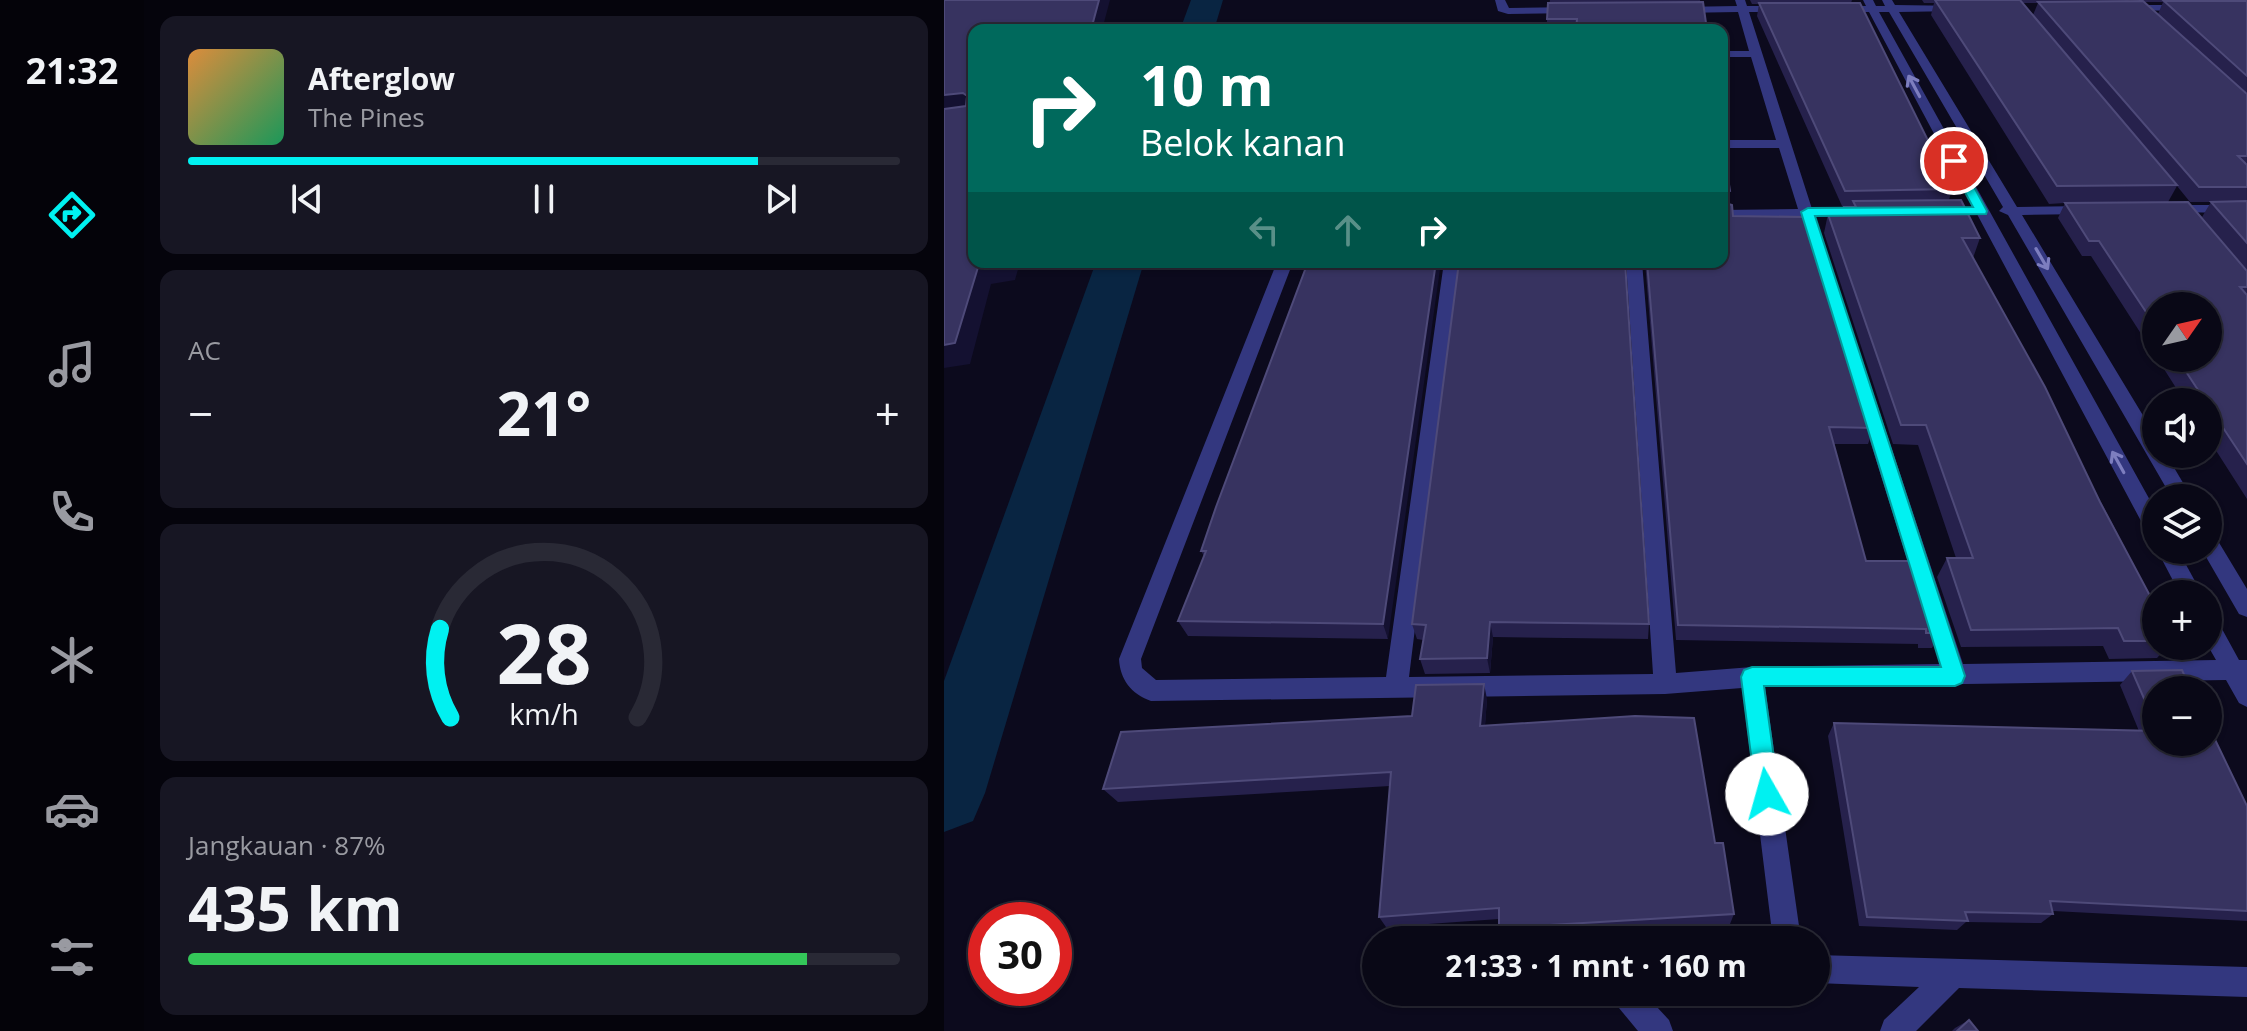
<!DOCTYPE html>
<html lang="id">
<head>
<meta charset="utf-8">
<style>
  body { margin:0; font-family:"Open Sans",sans-serif; background:#171623; color:#f1f3f6; height:100vh; display:flex; flex-direction:column; font-size:30px; white-space:nowrap }
  * { box-sizing:border-box; margin:0 }
  p { font-size:26px; color:#999aa1 }
  .icon { flex:none; width:44px; height:44px; fill:none; stroke:currentColor; stroke-width:2; stroke-linecap:round; stroke-linejoin:round }
  .map { position:relative; flex:1; overflow:hidden }
  .sheet { display:flex; flex-direction:column; gap:16px; padding:16px; background:#05040c; width:800px }
  .sheet>* { flex:none }
  .banner { position:absolute; left:24px; top:24px; width:760px; height:244px; border-radius:16px; box-shadow:0 2px 6px #0004,0 0 0 2px #292935; background:#00695c; color:#fff; overflow:hidden }
  .needle { width:52px; rotate:56deg }
  .buttons { position:absolute; left:1198px; top:292px; display:grid; gap:16px }
  .buttons a { display:grid; place-items:center; width:80px; height:80px; border-radius:50%; background:#090816; box-shadow:0 2px 6px #0004,0 0 0 2px #292935; font-size:40px }
  .speed { position:absolute; left:24px; top:902px; display:flex; gap:16px; font-size:40px; font-weight:700; text-align:center }
  .speed>* { display:grid; place-content:center; width:104px; height:104px; border-radius:50%; background:#090816; box-shadow:0 2px 6px #0004,0 0 0 2px #292935; line-height:1 }
  .speed .limit { border:12px solid #d22; background:#fff; color:#111 }
  .pin { position:absolute; display:grid; place-items:center; width:68px; height:68px; color:#fff; margin:-34px; border:4px solid #fff; border-radius:50%; box-shadow:0 2px 8px #0007 }
  .me { position:absolute; width:88px; margin:-44px; rotate:353deg; stroke-linejoin:round; filter:drop-shadow(0 0 6px #0008) }
  .turn { display:flex; align-items:center; gap:28px; height:168px; padding:0 40px; font-size:36px }
  .turn .icon { width:104px; height:104px; stroke-width:2.5 }
  .turn b { display:block; font-size:56px; line-height:68px }
  .lanes { display:flex; align-items:center; height:76px; padding:0 40px; background:#0003; justify-content:center; gap:40px; direction:ltr }
  .lanes .off { opacity:.35 }
  .big { font-size:60px; font-weight:700; line-height:1.1 }
  .sheet .tile { flex:1; display:flex; flex-direction:column; justify-content:center; gap:12px; min-width:0; padding:0 28px; border-radius:16px; background:#171623 }
  .sheet .dial { align-items:center; gap:0 }
  .dial svg { height:208px; overflow:visible; fill:none; stroke:#292935; stroke-width:7; stroke-linecap:round; text-anchor:middle }
  .dial text { fill:#f1f3f6; stroke:none }
  .song { display:flex; align-items:center; gap:24px }
  .cover { width:96px; height:96px; border-radius:12px; background:linear-gradient(135deg,hsl(30 70% 55%),hsl(150 70% 35%)) }
  .played { height:8px; border-radius:4px; background:linear-gradient(90deg,#00f1f1 80%,#292935 80%) }
  .keys { display:flex; justify-content:space-around; direction:ltr }
  .heat { display:flex; justify-content:space-between; align-items:center; font-size:44px; direction:ltr }
  .charge { height:12px; border-radius:6px; background:linear-gradient(90deg,#34c759 87%,#292935 0) }
  .trip { position:absolute; left:418px; top:926px; width:468px; height:80px; border-radius:40px; background:#090816; box-shadow:0 2px 6px #0004,0 0 0 2px #292935; font-weight:700; line-height:80px; text-align:center }
  main { display:flex; flex:1; min-height:0 }
  .dock { display:flex; flex-direction:column; width:144px; justify-content:space-around; align-items:center; background:#040309; color:#999aa1 }
  .dock .icon { width:56px; height:56px }
  .dock .active { color:#00f1f1 }
  .dock b { font-size:36px; color:#f1f3f6 }
  .map>svg:first-child { display:block }
  .lines { fill:none; stroke-linecap:round; stroke-linejoin:round }
  .canal { fill:#092542; fill-rule:evenodd }
  .minor { fill:#33377f; fill-rule:evenodd }
  .wall { fill:#26214c; fill-rule:evenodd }
  .shaded-wall { fill:#141131 }
  .building { fill:#373360; stroke:#4e4a79; stroke-width:2 }
  .oneway { stroke:#7d7ebf }
  .route { fill:#00f1f1; stroke:#009d9d; stroke-width:2 }
</style>
</head>
<body>
<main>
<nav class="dock">
<b>21:32</b>
<svg class="icon active" aria-label="directions" viewBox="0 0 24 24"><path d="M12 3l9 9-9 9-9-9zM9 14v-3h6M13 9l2 2-2 2"/></svg>
<svg class="icon" aria-label="music" viewBox="0 0 24 24"><path d="M9 18V5l10-2v13"/><circle cx="6" cy="18" r="3"/><circle cx="16" cy="16" r="3"/></svg>
<svg class="icon" aria-label="phone" viewBox="0 0 24 24"><path d="M5 4h4l2 5-3 2q2 4 5 5l2-3 5 2v4C11 20 4 13 5 4z"/></svg>
<svg class="icon" aria-label="climate" viewBox="0 0 24 24"><path d="M12 3v18M4 7l16 10M4 17L20 7"/></svg>
<svg class="icon" aria-label="car" viewBox="0 0 24 24"><path d="M5 17H2v-5l4-1 3-4h7l3 4 3 1v5h-3M9 17h6M6 11h13"/><circle cx="7" cy="17" r="2"/><circle cx="17" cy="17" r="2"/></svg>
<svg class="icon" aria-label="filters" viewBox="0 0 24 24"><path d="M4 7h16M4 17h16"/><circle cx="9" cy="7" r="2"/><circle cx="15" cy="17" r="2"/></svg>
</nav>
<section class="sheet">
<div class="tile">
<div class="song"><i class="cover"></i><div><b>Afterglow</b><p>The Pines</p></div></div>
<div class="played"></div>
<div class="keys"><svg class="icon" aria-label="previous" viewBox="0 0 24 24"><path d="M18 5L8 12l10 7zM5 5v14"/></svg><svg class="icon" aria-label="pause" viewBox="0 0 24 24"><path d="M8 5v14M16 5v14"/></svg><svg class="icon" aria-label="next" viewBox="0 0 24 24"><path d="M6 5l10 7-10 7zM19 5v14"/></svg></div>
</div>
<div class="tile"><p>AC</p>
<div class="heat"><a>−</a><b class="big">21°</b><a>+</a></div>
</div>
<div class="tile dial"><svg viewBox="0 0 100 80">
<path d="M14 69A42 42 0 1 1 86 69"/>
<path d="M14 69A42 42 0 0 1 10 35" stroke="#00f1f1"/>
<text x="50" y="56" font-size="32" font-weight="700">28</text>
<text x="50" y="72" font-size="11">km/h</text>
</svg></div>
<div class="tile"><p>Jangkauan · 87%</p><b class="big">435 km</b><div class="charge"></div></div>
</section>
<div class="map">
<svg width="1303" height="1031" viewBox="0 0 1303 1031">
  <rect width="100%" height="100%" fill="#0c0a1d"/>
  <g class="lines">
    <!-- canal -->
    <g class="canal">
      <polygon points="247,0 279,0 270,30 236,30"/>
      <polygon points="152,262 200,262 41,793 29,821 0,832 0,681"/>
    </g>
    <!-- minor -->
    <g class="minor">
      <polygon points="551,0 561,0 565,8 631,7 636,10 631,13 564,14 554,11"/>
      <path d="M791,0H801L803,6H839L844,9L839,12H805L868,209L926,208L933,212L926,216L871,217L1019,664L1272,660L1264,646V616L1272,618L1295,660H1303V707L1295,703L1282,680L821,687L857,940H829L798,688L721,694L207,701C187,694 176,679 175,659L333,262H349L197,659L198,668L212,680L442,677L500,262H516L465,677L709,674L682,262H698L732,673L808,667L996,664L856,217L778,218V210L854,209L835,148H778V140H832L807,57H778V51H805L794,12L735,13L730,10L735,7L793,6Z"/>
      <polygon points="919,0 929,0 932,6 941,6 938,0 948,0 951,5 1019,6 1019,10 1015,11 955,12 1073,207 1142,206 1149,210 1142,214 1078,215 1212,437 1212,454 1222,454 1248,498 1228,498 1064,215 1055,211 1059,207 945,12 935,12 1212,511 1212,538 1205,536 925,12 895,12 890,9 895,6 922,6"/>
      <polygon points="1179,5 1243,5 1248,8 1243,11 1175,10 1174,8"/>
      <polygon points="1222,205 1303,205 1303,213 1217,212 1215,209"/>
      <polygon points="1264,534 1271,536 1303,589 1303,617 1295,614 1258,550 1264,550"/>
      <polygon points="1213,550 1234,550 1258,594 1236,594"/>
      <polygon points="872,955 1303,967 1303,997 1015,988 972,1031 936,1031 940,1020 975,987 872,983"/>
      <polygon points="447,992 480,992 475,1002 465,1007 452,1002"/>
      <polygon points="665,992 699,992 725,1020 729,1031 694,1031 670,1002"/>
    </g>
  </g>
  <!-- wall -->
  <g class="wall">
    <polygon points="606,0 756,0 763,30 603,30 603,19"/>
    <polygon points="806,0 908,0 907,3 1008,189 1005,200 1036,238 1029,258 1212,607 1212,646 1224,646 1213,658 1165,659 1159,646 1017,647 993,577 1003,558 1012,558 974,445 949,444 880,233 884,214 898,215 900,207 907,207 908,206 898,206 813,16 815,4 808,4"/>
    <path d="M978,0H1186L1184,1H1198L1195,0H1303V270L1258,217L1267,202H1246L1233,186L1224,202L1303,271V499L1264,438V402H1241L1213,358H1264L1212,306V357L1147,256H1138L1114,218L1121,203L1105,204L987,15L990,3H980ZM1199,2H1219L1214,14ZM1079,3H1094L1089,15Z"/>
    <polygon points="778,138 786,191 784,204 789,216 930,428 924,444 890,444 922,561 996,633 988,648 974,648 974,644 732,640 701,262 778,262"/>
    <polygon points="364,262 444,639 244,636 234,621 260,556 257,551"/>
    <polygon points="515,262 705,624 704,639 549,637 546,673 481,674 476,659 479,640 473,639 468,624"/>
    <polygon points="1188,671 1212,690 1212,742 1303,806 1303,921 1109,911 1109,914 1097,923 1022,922 1013,930 915,926 884,736 890,723 1195,731 1176,685"/>
    <polygon points="543,699 541,725 771,843 790,914 786,924 558,939 555,928 555,919 442,927 435,917 446,786 174,802 159,789 468,716"/>
    <polygon points="1025,1020 1034,1031 1008,1031 1011,1028"/>
  </g>
  <!-- shaded-wall -->
  <g class="shaded-wall">
    <polygon points="155,0 166,0 158,30 131,30"/>
    <polygon points="19,93 30,112 0,115 0,95"/>
    <polygon points="786,191 784,207 778,208 778,192"/>
    <polygon points="46,262 76,262 71,280 47,284 26,364 0,368 0,345 35,264"/>
    <polygon points="492,262 497,262 444,639 439,624"/>
    <polygon points="546,622 549,637 546,673 543,658"/>
    <polygon points="540,684 543,699 540,740 536,726"/>
  </g>
  <!-- building -->
  <g class="building">
    <polygon points="0,0 155,0 148,26 132,28 131,30 30,30 30,262 46,262 35,264 11,343 0,345 0,109 22,106 23,96 19,93 0,95"/>
    <polygon points="991,0 1076,0 1233,185 1113,186"/>
    <polygon points="1199,1 1303,94 1303,156 1294,156 1303,165 1303,187 1255,187 1094,2"/>
    <polygon points="1220,1 1303,1 1303,76"/>
    <polygon points="759,2 763,30 632,30 633,19 603,19 604,3"/>
    <polygon points="815,3 916,3 1008,189 901,191"/>
    <polygon points="778,138 786,191 778,192"/>
    <polygon points="1017,200 1036,238 1018,238 1101,387 1156,502 1212,607 1212,641 1180,641 1174,628 1027,630 1003,558 1029,558 982,425 957,425 884,214 903,215 900,207 912,207 909,201"/>
    <polygon points="1303,201 1303,243 1267,202"/>
    <polygon points="778,202 788,205 789,216 861,217 930,428 885,427 922,561 973,561 996,633 982,633 982,629 734,625 703,262 778,262"/>
    <polygon points="1244,202 1303,271 1303,287 1296,287 1303,295 1303,464 1264,405 1264,402 1262,402 1233,358 1264,358 1264,306 1212,306 1212,327 1155,241 1145,241 1121,203"/>
    <polygon points="364,262 492,262 439,624 234,621 262,551 257,551 272,507"/>
    <polygon points="515,262 681,262 705,624 546,622 543,658 476,659 482,625 468,624"/>
    <polygon points="1238,670 1247,690 1212,690 1212,726 1188,671"/>
    <polygon points="540,684 536,726 691,716 750,718 771,843 779,843 790,914 555,928 555,908 435,917 447,772 159,789 177,732 468,716 472,685"/>
    <polygon points="890,723 1212,731 1212,742 1264,742 1264,725 1303,806 1303,911 1106,901 1109,914 1021,912 1024,921 923,917"/>
    <polygon points="1025,1020 1034,1031 1013,1031"/>
  </g>
  <!-- one-way arrows -->
  <defs><path id="oneway-shaft" d="M-6 0H5M1.5-3L5.5 0L1.5 3" fill="none" stroke-width="1.6" stroke-linecap="round" stroke-linejoin="round" transform="scale(2)"/></defs>
  <g class="oneway">
    <use href="#oneway-shaft" transform="translate(970 86) rotate(-118)"/>
    <use href="#oneway-shaft" transform="translate(1098 259) rotate(60)"/>
    <use href="#oneway-shaft" transform="translate(1174 462) rotate(-119)"/>
  </g>
  <!-- route -->
  <polygon class="route" points="1006,158 1016,161 1043,211 1042,214 871,216 1021,676 1018,683 1011,686 820,686 835,794 832,802 823,805 815,802 812,794 797,677 800,670 808,667 997,667 857,212 864,208 1029,207 1004,161"/>
</svg>
<div class="buttons">
<a><svg class="needle" viewBox="-14 -14 28 28"><path d="M0-13l5 13h-10z" fill="#e53935"/><path d="M0 13l5-13h-10z" fill="#999aa1"/></svg></a>
<a><svg class="icon" aria-label="sound" viewBox="0 0 24 24"><path d="M4 9h4l5-4v14l-5-4H4zM17 9q2 3 0 6"/></svg></a>
<a><svg class="icon" aria-label="layers" viewBox="0 0 24 24"><path d="M12 4l9 5-9 5-9-5zM3 14l9 5 9-5"/></svg></a>
<a>+</a>
<a>−</a>
</div>
<div class="speed"><div class="limit">30</div></div>
<div class="pin" style="left:1010px;top:161px;background:#d93025"><svg class="icon" aria-label="arrive" viewBox="0 0 24 24"><path d="M6 21V4h12l-3 4 3 4H6"/></svg></div>
<svg class="me" style="left:823px;top:794px" viewBox="-20 -20 40 40"><circle r="19" fill="#fff"/><path d="M0-13L10 11 0 6-10 11z" fill="#00f1f1"/></svg>
<div class="trip">21:33 · 1 mnt · 160 m</div>
<div class="banner">
<div class="turn"><svg class="icon" aria-label="right" viewBox="0 0 24 24"><path d="M7 20v-9h11M14 6l5 5-5 5"/></svg><div><b>10 m</b>Belok kanan</div></div>
<div class="lanes"><svg class="icon off" aria-label="left" viewBox="0 0 24 24"><path d="M17 20v-9H6M10 6l-5 5 5 5"/></svg><svg class="icon off" aria-label="ahead" viewBox="0 0 24 24"><path d="M12 20V5M6 11l6-6 6 6"/></svg><svg class="icon" aria-label="right" viewBox="0 0 24 24"><path d="M7 20v-9h11M14 6l5 5-5 5"/></svg></div>
</div>
</div>
</main>
</body>
</html>
